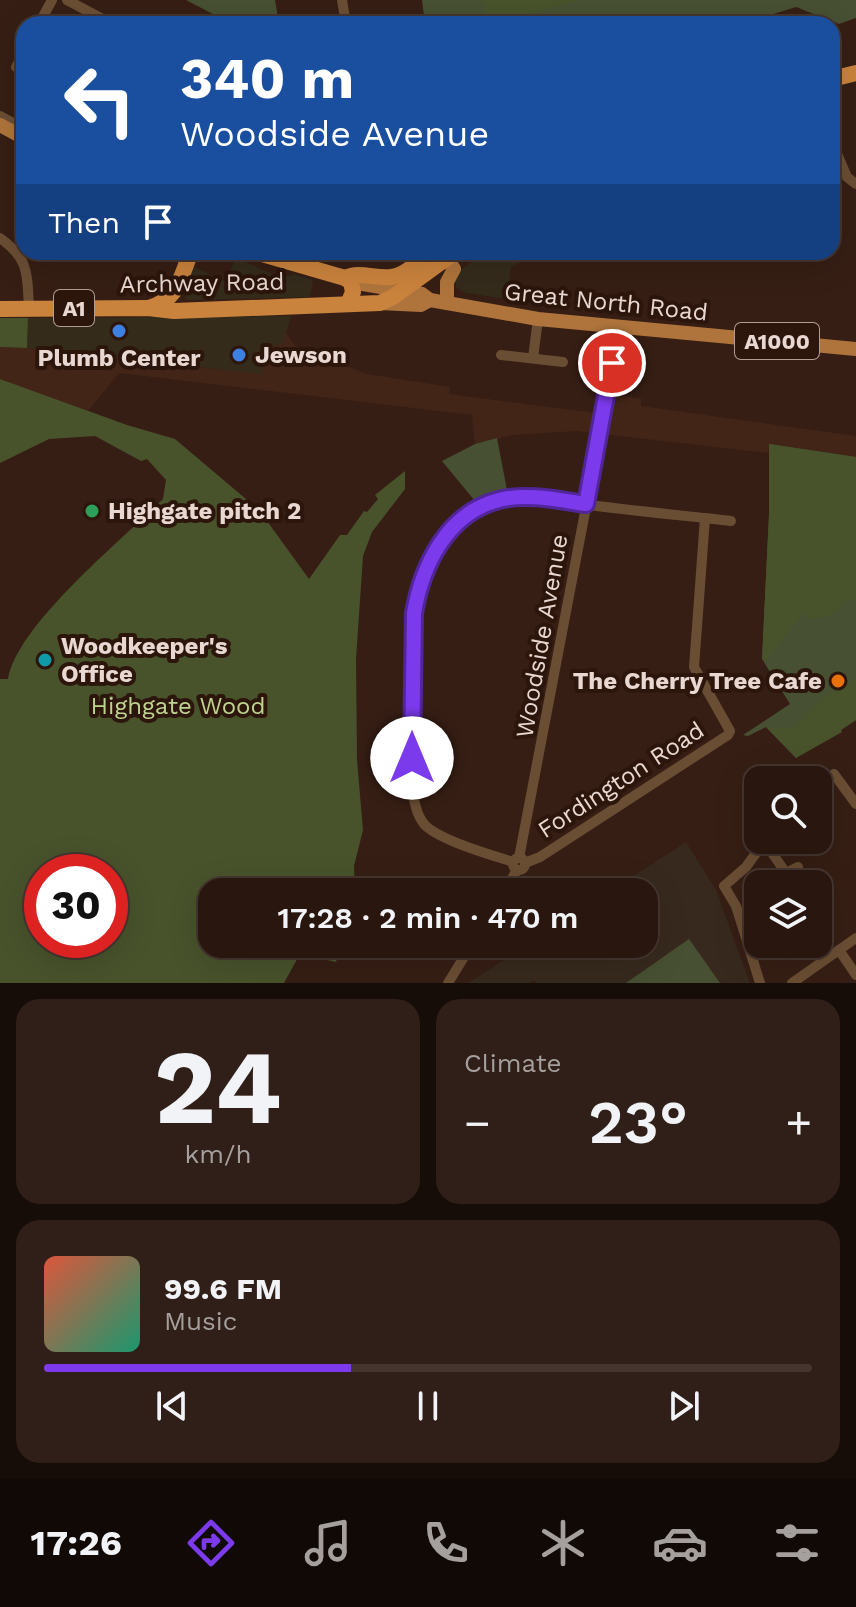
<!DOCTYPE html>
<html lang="en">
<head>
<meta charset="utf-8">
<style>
  body { margin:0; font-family:"Work Sans",sans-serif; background:#301f18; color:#f1f3f6; height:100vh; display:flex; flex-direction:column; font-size:30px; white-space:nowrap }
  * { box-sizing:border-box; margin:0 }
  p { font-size:26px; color:#a59f9e }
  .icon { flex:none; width:44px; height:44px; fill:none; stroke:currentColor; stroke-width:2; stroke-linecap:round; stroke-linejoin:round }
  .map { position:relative; height:983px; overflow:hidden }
  .panel { display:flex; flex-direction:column; gap:16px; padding:16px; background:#160c08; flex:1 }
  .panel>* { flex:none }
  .banner { position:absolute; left:16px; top:16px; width:824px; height:244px; border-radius:24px; box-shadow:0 8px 32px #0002,0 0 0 2px #44352f; background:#1a4fa0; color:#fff; overflow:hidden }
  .controls { position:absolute; left:744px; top:766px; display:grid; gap:16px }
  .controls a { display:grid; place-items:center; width:88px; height:88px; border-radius:16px; background:#28160f; box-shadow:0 8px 32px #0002,0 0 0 2px #44352f; font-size:40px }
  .speed { position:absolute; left:24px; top:854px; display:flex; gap:16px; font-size:40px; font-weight:700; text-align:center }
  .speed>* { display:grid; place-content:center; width:104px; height:104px; border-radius:50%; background:#28160f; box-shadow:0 8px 32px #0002,0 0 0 2px #44352f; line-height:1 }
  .speed .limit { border:12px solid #d22; background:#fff; color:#111 }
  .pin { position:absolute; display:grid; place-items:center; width:68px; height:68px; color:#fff; margin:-34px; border:4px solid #fff; border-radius:50%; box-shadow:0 2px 8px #0007 }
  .me { position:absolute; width:88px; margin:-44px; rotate:0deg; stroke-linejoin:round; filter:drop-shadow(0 0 6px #0008) }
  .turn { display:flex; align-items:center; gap:28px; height:168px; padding:0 32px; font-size:36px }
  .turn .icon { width:104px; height:104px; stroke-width:2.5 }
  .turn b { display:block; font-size:56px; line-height:68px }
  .then { display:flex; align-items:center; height:76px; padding:0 32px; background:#0003; gap:16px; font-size:30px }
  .big { font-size:60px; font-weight:600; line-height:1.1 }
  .panel .tile { flex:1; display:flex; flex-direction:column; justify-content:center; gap:12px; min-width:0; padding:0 28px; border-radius:24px; background:#301f18 }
  .panel .dial { align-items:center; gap:0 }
  .dial b { font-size:104px; line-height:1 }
  .song { display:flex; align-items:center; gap:24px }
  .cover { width:96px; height:96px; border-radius:12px; background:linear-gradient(135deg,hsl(10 70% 55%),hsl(160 70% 35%)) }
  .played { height:8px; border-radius:4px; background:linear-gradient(90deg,#7c3aed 40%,#44352f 40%) }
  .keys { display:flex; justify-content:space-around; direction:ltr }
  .heat { display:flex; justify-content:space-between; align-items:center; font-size:44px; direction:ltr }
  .panel .tiles { flex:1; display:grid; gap:16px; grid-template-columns:1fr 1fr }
  .tile:last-child { grid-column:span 2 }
  .trip { position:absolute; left:198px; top:878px; width:460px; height:80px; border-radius:24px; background:#28160f; box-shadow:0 8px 32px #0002,0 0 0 2px #44352f; font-weight:600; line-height:80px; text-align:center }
  .tab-bar { display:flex; height:128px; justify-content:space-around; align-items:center; background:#100906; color:#a59f9e }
  .tab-bar .icon { width:56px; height:56px }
  .tab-bar .current { color:#7c3aed }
  .tab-bar b { font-size:36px; color:#f1f3f6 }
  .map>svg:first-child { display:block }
  .commercial { fill:#342b1b }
  .industrial { fill:#37291d }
  .built { fill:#432518 }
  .green { fill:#475032 }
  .forest { fill:#48532c; fill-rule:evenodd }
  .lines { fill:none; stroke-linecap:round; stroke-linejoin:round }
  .minor { stroke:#6a4e34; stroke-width:10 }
  .major { stroke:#af743c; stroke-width:14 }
  .highway { stroke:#ca833d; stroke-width:16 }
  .minor-bridge { stroke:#6a4e34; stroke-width:10 }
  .route-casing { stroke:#51269a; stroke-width:20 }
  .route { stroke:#7c3aed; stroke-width:14 }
  .shop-dot { fill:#3f7fe0; stroke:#2c150b; stroke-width:3 }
  .leisure-dot { fill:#2e9e5b; stroke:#2c150b; stroke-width:3 }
  .culture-dot { fill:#0f9aa8; stroke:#2c150b; stroke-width:3 }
  .food-dot { fill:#e8710a; stroke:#2c150b; stroke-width:3 }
  .labels { text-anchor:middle; stroke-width:8; stroke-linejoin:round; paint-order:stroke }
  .shield { fill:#2c150b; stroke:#b09e96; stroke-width:2 }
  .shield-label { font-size:22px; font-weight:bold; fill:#e8d8d1 }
  .street-label { font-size:24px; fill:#e8d8d1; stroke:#2c150b }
  .poi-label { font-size:24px; font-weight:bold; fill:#e8d8d1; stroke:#2c150b; text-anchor:start }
  .park-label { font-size:24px; fill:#bfd390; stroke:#2c150b }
</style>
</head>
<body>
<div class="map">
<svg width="856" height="983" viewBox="0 0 856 983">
  <rect width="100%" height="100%" fill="#361e14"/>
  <!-- commercial -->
  <g class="commercial">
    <polygon points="487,252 540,252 511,267 507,299 466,293 457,288 454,279 460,270"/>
    <polygon points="236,258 275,275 292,276 293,274 313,280 310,297 190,300 185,298 194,267 225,281"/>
    <polygon points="291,316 283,344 272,348 261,374 27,348 28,318"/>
  </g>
  <!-- industrial -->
  <polygon class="industrial" points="686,842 716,890 750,983 537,983 534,980 530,983 468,983 529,944 644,944 644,892 609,892"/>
  <!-- built -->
  <polygon class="built" points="286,332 294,345 367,374 450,387 449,394 611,415 615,394 641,399 641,406 856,436 856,457 770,444 768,453 576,431 512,435 475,444 472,415 119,373 88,411 0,379 0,347 27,348 261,374 265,347 283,344"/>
  <!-- green -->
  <g class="green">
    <polygon points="186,0 275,0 279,24 232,24"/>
    <polygon points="422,0 856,0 856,18 839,24 796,7 767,16 769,24 425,24"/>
    <polygon points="497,438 507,490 475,501 442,461 475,444"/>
    <polygon points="769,444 856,457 856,720 796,758 766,727 748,736 743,735 790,704 762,659 769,515"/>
    <polygon points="689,939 720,983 626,983"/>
  </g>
  <!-- forest -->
  <g class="forest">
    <polygon points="482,0 581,0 496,22 486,14"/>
    <polygon points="0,318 28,318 27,348 0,347"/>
    <path d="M0,379L127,425L175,439L259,510L309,579L340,535H347L364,511L367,512L378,499L375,495L405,471V489L372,532L363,556L356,659L357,760L363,830L354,866L355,892H212V944H352L351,953L338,955L336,962L300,954L284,983H0V679H8C18,624 122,540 163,499L166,480L147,459L141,461L95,436L49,439L0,463ZM42,872H110V940H42Z"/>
    <path d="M769,444L856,457V599L846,600C838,614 827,618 811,619L803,613L767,660L762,659L769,515Z"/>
    <path d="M856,680V720L841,730L842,732L796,758L766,727C805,733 796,721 821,700C831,692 845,687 856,680Z"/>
  </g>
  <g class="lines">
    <!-- minor -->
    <g class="minor">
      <polyline points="67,0 112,24"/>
      <polyline points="342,0 346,24"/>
      <polyline points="39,24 52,0"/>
      <polyline points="16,67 24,52"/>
      <polyline points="0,116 24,129"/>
      <polyline points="832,142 847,177 856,184"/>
      <path d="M0,238C30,259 27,275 29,309"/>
      <polyline points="316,252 317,252"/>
      <polyline points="85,257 87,252"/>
      <polyline points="501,355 563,362"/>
      <polyline points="533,358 538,319"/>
      <polyline points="603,416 616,327"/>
      <polyline points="705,518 731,521"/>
      <polyline points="834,774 856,804"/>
      <polyline points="763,840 786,873 798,867"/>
      <circle cx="519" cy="864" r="6"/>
      <polyline points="519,858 602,423"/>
      <path d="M513,862C492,855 438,840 424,824C416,814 414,800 412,788L414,613C422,564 447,517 497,501C526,492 560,501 589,505C628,510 667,514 705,518L694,667L730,731L728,735L540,857L525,863"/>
      <polyline points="504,892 517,870"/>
      <polyline points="839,950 856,975"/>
      <polyline points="448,983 472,944"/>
      <polyline points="760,983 736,906 724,886 746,867 764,842"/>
      <polyline points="792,983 856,938"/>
    </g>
    <!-- major -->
    <g class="major">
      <polyline points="0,125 24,138"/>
      <polyline points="447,258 454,269 447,282 447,303"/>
      <polyline points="351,282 422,294 430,300 538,319 856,349"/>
      <polyline points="380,303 421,305 430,300"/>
    </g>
    <!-- highway -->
    <g class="highway">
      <polyline points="832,79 856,73"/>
      <polyline points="255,252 345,278 351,282 353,292 348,304"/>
      <path d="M345,278C360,271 375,279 391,277C406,275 419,261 431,252"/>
      <path d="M149,308C179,299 180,278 191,252"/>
      <polyline points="0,309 148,308 174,311 380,303 393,297 455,252"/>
    </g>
    <!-- minor-bridge -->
    <polyline class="minor-bridge" points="602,423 603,416"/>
  </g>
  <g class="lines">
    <!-- route casing -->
    <g class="route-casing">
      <path id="route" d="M412,758L414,613C422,566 447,513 499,500C526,493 558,500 586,504L612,363"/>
    </g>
    <!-- route -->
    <use href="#route" class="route"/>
  </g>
  <!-- markers -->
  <g class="shop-dot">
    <circle cx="119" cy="331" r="8"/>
    <circle cx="239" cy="355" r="8"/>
  </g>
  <circle class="leisure-dot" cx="92" cy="511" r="8"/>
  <circle class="culture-dot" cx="45" cy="660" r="8"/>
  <circle class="food-dot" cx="838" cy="681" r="8"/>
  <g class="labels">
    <!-- shield labels -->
    <g class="shield">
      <rect x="54" y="290" width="40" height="36" rx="6"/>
      <rect x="735" y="323" width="84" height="36" rx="6"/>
    </g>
    <g class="shield-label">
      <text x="74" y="316">A1</text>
      <text x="777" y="349">A1000</text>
    </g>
    <!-- street labels -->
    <g class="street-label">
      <text transform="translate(202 283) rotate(-1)" y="8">Archway Road</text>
      <text transform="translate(606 302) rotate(6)" y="8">Great North Road</text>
      <text transform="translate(542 636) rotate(-80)" y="8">Woodside Avenue</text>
      <text transform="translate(621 780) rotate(-33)" y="8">Fordington Road</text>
    </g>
    <!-- poi labels -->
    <g class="poi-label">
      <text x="255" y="363">Jewson</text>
      <text x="119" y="366" text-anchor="middle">Plumb Center</text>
      <text x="108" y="519">Highgate pitch 2</text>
      <text x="61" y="654">Woodkeeper's<tspan x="61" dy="28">Office</tspan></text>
      <text x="822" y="689" text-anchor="end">The Cherry Tree Cafe</text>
    </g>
    <!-- park labels -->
    <g class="park-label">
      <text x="178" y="714">Highgate Wood</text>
    </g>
  </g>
</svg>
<div class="controls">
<a><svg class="icon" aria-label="search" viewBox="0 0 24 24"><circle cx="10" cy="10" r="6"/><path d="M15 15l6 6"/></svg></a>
<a><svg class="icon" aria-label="layers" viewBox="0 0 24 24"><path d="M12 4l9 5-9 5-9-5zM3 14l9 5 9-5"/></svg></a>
</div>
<div class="speed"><div class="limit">30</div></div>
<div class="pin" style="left:612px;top:363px;background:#d93025"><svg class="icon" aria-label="arrive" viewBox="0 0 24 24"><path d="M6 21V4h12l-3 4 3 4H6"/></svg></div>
<svg class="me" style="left:412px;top:758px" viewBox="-20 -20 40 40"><circle r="19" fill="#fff"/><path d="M0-13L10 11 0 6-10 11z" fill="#7c3aed"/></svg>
<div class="trip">17:28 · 2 min · 470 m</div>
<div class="banner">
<div class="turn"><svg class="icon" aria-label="left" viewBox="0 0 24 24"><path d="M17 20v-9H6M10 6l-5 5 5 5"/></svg><div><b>340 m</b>Woodside Avenue</div></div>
<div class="then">Then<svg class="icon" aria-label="arrive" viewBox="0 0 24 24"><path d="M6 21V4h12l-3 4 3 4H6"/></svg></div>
</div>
</div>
<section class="panel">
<div class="tiles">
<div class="tile dial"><b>24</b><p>km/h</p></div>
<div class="tile"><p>Climate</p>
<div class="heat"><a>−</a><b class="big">23°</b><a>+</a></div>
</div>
<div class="tile">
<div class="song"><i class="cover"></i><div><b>99.6 FM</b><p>Music</p></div></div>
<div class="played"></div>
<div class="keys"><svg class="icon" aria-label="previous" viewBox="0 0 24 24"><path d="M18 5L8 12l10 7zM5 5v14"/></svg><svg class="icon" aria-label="pause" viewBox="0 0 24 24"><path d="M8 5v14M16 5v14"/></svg><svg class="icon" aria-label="next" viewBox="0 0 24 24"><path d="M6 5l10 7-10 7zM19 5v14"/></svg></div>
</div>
</div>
</section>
<nav class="tab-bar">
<b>17:26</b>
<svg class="icon current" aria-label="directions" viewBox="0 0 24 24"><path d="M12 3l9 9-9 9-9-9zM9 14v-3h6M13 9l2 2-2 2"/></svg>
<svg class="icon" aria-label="music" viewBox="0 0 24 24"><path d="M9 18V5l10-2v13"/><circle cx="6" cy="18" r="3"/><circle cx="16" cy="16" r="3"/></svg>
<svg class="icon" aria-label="phone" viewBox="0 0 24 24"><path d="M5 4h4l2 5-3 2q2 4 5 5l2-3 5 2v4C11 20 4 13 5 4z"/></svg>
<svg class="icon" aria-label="climate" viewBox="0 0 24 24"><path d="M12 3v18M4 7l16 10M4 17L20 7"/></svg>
<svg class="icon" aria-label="car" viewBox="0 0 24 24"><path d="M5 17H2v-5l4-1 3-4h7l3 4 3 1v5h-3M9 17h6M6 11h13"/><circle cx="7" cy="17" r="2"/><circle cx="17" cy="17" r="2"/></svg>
<svg class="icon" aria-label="filters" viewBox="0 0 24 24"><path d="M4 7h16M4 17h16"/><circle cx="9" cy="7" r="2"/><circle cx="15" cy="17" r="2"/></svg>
</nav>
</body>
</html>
